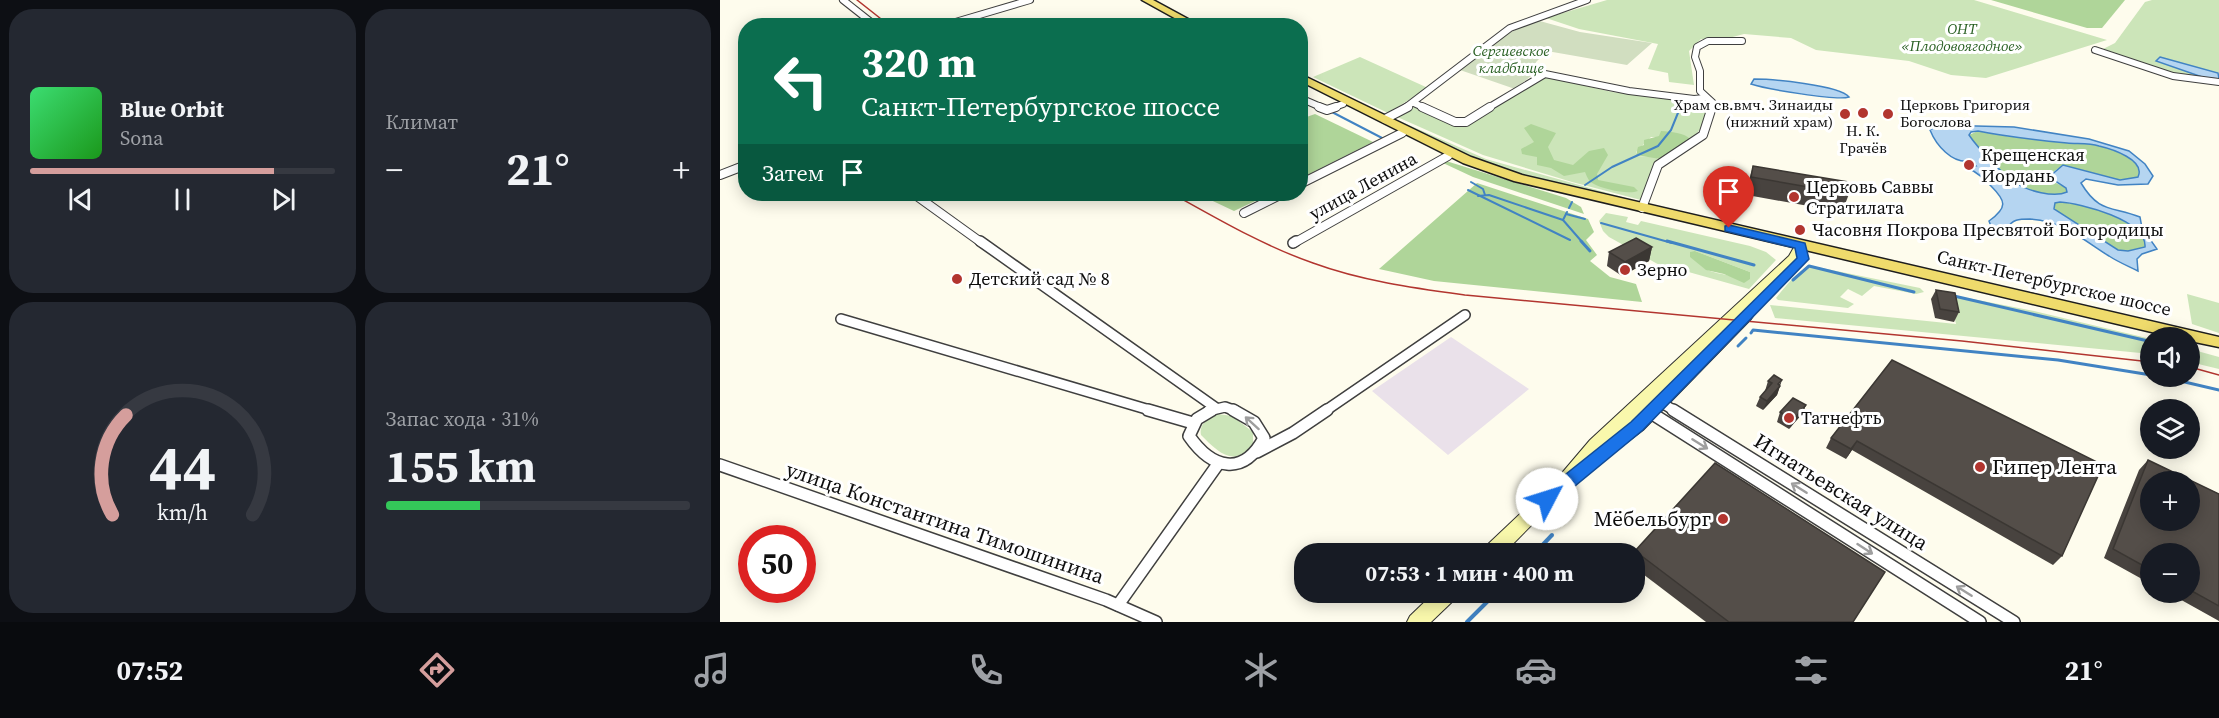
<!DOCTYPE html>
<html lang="ru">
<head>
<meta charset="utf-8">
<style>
  body { margin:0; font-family:"Source Serif 4",serif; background:#242831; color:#f1f3f6; height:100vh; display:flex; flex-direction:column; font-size:22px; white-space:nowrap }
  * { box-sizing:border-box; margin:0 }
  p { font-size:20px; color:#9ea1a6 }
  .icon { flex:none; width:33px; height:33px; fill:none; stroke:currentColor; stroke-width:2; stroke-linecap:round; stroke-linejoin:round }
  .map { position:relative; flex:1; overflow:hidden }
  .drawer { display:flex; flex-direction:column; gap:9px; padding:9px; background:#0d0f14; width:720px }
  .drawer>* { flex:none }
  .hud { position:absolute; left:18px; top:18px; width:570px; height:183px; border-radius:24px; box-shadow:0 3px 15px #0003; background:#0b6e4f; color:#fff; overflow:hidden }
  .tools { position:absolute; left:1420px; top:327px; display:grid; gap:12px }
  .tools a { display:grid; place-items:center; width:60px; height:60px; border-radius:50%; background:#171b24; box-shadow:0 3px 15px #0003; font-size:30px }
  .speed { position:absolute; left:18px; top:525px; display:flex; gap:12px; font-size:30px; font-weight:700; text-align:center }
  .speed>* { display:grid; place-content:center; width:78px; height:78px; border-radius:50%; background:#171b24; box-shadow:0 3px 15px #0003; line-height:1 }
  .speed .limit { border:9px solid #d22; background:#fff; color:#111 }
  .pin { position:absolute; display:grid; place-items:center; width:51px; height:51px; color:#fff; margin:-62px -26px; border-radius:50% 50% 50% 0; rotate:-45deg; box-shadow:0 0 6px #0007 }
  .pin .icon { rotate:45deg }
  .me { position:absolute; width:66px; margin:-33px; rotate:50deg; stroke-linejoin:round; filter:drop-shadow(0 0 4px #0008) }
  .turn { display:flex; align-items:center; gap:21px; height:126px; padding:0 24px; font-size:27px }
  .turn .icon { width:78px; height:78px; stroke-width:2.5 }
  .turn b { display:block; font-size:42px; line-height:51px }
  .then { display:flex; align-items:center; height:57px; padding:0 24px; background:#0003; gap:12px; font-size:22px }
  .big { font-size:45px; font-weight:700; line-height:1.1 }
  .drawer .widget { flex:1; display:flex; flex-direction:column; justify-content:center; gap:9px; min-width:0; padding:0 21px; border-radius:24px; background:#242831 }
  .drawer .dial { align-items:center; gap:0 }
  .dial svg { height:156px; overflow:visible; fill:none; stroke:#363941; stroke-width:7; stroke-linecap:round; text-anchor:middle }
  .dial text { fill:#f1f3f6; stroke:none }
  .song { display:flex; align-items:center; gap:18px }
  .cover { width:72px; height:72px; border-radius:9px; background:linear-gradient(135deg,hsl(140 70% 55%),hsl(120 70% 35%)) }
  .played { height:6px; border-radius:3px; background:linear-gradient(90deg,#d59e9c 80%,#363941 80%) }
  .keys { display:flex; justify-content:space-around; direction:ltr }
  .heat { display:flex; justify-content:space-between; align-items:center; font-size:33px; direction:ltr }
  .charge { height:9px; border-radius:4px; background:linear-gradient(90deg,#34c759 31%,#363941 0) }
  .drawer .tiles { flex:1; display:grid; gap:9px; grid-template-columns:repeat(2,1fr) }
  .trip { position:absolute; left:574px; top:543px; width:351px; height:60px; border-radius:24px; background:#171b24; box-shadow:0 3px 15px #0003; font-weight:700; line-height:60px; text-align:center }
  .dock { display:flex; height:96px; justify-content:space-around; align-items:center; background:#090b0e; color:#9ea1a6 }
  .dock .icon { width:42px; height:42px }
  .dock .current { color:#d59e9c }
  .dock b { font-size:27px; color:#f1f3f6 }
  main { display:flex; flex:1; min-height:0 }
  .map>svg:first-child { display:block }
  .industrial { fill:#eae1ea }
  .green { fill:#cce5b9; fill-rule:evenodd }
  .forest { fill:#afd599 }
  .cemetery { fill:#d1dec0 }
  .water { fill:#b5d5f1; stroke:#4183c3; stroke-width:1.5; fill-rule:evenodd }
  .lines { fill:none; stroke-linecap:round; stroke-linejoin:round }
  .stream-far2 { stroke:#4183c3; stroke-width:2 }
  .stream-far1 { stroke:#4183c3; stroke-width:3 }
  .stream { stroke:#4183c3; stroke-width:4 }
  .minor-far3-casing { stroke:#3f3f3f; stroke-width:8 }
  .minor-far2-casing { stroke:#3f3f3f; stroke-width:10 }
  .minor-far1-casing { stroke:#3f3f3f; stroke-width:12 }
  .minor-casing { stroke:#3f3f3f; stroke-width:14 }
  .secondary-casing { stroke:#2e2e2e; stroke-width:2 }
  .primary-casing { stroke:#1d1d1d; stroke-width:3 }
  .minor-far3 { stroke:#fff; stroke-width:6 }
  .minor-far2 { stroke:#fff; stroke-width:8 }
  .minor-far1 { stroke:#fff; stroke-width:9 }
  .minor { stroke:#fff; stroke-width:11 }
  .secondary { fill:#f9f8ac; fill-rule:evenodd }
  .primary { fill:#efdb6c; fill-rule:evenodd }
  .tram { stroke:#b2352f; stroke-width:1.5 }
  .wall { fill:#48433f }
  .shaded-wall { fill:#3b3733 }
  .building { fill:#544e49; stroke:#3b3733; stroke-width:1.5; fill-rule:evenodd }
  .oneway { stroke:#9e9e9e }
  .route { fill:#1a73e8; stroke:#114b97; stroke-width:1.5 }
  .poi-dot { fill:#b2352f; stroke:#fff; stroke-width:2 }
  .labels { text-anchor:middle; stroke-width:6; stroke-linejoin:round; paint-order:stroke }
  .far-park-label { font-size:15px; font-style:italic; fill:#285f22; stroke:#fff }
  .far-poi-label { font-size:15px; fill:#0c0c0c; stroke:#fff; text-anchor:end }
  .poi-label { font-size:18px; fill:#0c0c0c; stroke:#fff; text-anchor:start }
  .street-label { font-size:18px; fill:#0c0c0c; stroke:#fff }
  .near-poi-label { font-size:21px; fill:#0c0c0c; stroke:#fff; text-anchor:start }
  .near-street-label { font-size:21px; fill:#0c0c0c; stroke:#fff }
</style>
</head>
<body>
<main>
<section class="drawer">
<div class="tiles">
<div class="widget">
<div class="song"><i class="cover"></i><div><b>Blue Orbit</b><p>Sona</p></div></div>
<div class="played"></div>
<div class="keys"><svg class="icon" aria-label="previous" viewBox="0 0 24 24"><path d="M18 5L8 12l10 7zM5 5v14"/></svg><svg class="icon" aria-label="pause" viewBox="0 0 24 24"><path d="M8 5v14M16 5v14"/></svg><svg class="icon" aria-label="next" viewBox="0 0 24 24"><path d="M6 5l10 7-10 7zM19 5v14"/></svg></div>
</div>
<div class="widget"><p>Климат</p>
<div class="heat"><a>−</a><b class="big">21°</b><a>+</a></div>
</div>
<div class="widget dial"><svg viewBox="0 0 100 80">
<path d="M14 69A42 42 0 1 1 86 69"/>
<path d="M14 69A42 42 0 0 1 21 18" stroke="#d59e9c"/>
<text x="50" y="56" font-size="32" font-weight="700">44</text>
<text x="50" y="72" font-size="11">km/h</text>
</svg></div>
<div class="widget"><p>Запас хода · 31%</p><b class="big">155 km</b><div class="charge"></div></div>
</div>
</section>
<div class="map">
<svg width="1499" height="622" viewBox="0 0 1499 622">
  <rect width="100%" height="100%" fill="#fefced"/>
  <!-- industrial -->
  <polygon class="industrial" points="731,337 809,389 728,455 652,391"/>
  <!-- green -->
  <g class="green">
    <polygon points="887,0 1254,0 1387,40 1266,78 1231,75 1189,61 1096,50 1071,38 1024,34 1005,39 981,39 969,51 974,85 949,82 948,73 928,69 938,44 859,29 826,18"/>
    <polygon points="1432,0 1499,0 1499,82 1471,78 1381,50 1395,43 1425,2"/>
    <polygon points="640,57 708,88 668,113 593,77"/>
    <polygon points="823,76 892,92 977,101 976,105 988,108 981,128 973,138 931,137 916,152 916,156 938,157 921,200 852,182 763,155 675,116 693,105 749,123"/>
    <polygon points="673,118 766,159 920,202 919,205 819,182 770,167 672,120"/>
    <path d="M886,213L908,217L906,222L918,225L921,221L1030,246L1046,252L1056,260L1029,289L965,271L963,265L959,264L943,267L889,237L883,231L879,221ZM975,251L1030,272V279C1016,281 1015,276 1002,274C986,271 980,268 975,251Z"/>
    <path d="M1092,266L1200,288L1204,292L1196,294L1154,286L1142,296L1128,289L1120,297L1134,304L1128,308L1058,300L1056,298C1065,287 1079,269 1092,266Z"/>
    <polygon points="1222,293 1314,311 1431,339 1431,354 1055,318 1050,305 1236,324 1231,302 1212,299 1215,294"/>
    <polygon points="1467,294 1499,303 1499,333 1472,324"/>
    <polygon points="1470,349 1499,357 1499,369 1470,362"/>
    <path d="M498,414L512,416L533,432V443C515,470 497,451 481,435C479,424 488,418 498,414Z"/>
  </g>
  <!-- forest -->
  <g class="forest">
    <polygon points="1271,0 1405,0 1382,28 1367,28"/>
    <polygon points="595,114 653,142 581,178 581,119"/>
    <path d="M811,124L836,133L828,147L834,160L853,165L869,151L884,148L888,155L877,174L878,180L914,187L918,191C908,195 883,189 874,184C869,182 867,177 865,172L844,176L831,168L817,165V157L802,154L801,149L814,142L804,128Z"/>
    <path d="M941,131C951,132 964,132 971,140L940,159L916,155L918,147L924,145V140L939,136Z"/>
    <path d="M1258,131C1287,137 1317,140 1346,143C1357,144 1369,143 1379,146C1392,149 1425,160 1418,177L1400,180L1343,165L1333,172L1332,181L1346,188L1347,192C1335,199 1308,191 1296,183C1284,176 1257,147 1249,135Z"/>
    <polygon points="726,161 846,198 861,207 864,214 753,177 723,163"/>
    <polygon points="757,183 868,219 874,232 866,240 877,255 870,261 890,277 916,284 922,302 714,281 659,269"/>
    <polygon points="478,194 550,194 514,211"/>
    <path d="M1340,202C1361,203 1427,221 1425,247L1408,251L1398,250L1334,209L1335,203Z"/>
    <polygon points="975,251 1030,272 1030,279 1024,283 1004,274 986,270 970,257 970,252"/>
  </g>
  <!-- cemetery -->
  <polygon class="cemetery" points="816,20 860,32 932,43 907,65 827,51 816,62 817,71 795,89 740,70 779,38"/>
  <!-- water -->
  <g class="water">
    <polygon points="1440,57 1498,73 1499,79 1485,78 1436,61"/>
    <path d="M1034,79C1051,79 1119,85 1129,97C1117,101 1046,89 1031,84Z"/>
    <path d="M1218,125L1294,127L1369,139L1409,151L1425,164L1433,176L1428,184L1398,185L1366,179L1361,183C1379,213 1391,206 1420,217L1422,228L1437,249L1422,254L1417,259L1418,271C1408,266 1398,262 1389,256C1362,239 1343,221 1310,219C1299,219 1292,219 1287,229L1280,232L1272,229L1269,221C1288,207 1286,201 1271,186C1263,178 1258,173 1248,168L1256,166L1250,161C1232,164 1216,145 1210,130ZM1258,131C1287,137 1317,140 1347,143C1357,144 1369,143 1379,146C1392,149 1426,160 1418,177L1400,180L1343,165L1329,177L1346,188L1347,192C1334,198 1308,191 1296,183C1284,176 1257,147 1249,135L1251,132ZM1340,202C1360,203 1427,220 1425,247L1408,251L1398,250L1334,209L1335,203Z"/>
  </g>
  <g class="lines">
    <!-- stream-far2 -->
    <g class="stream-far2">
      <polyline points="610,111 664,139"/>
      <polyline points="751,182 763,189 765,195"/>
      <polyline points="865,185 892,167 938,146 951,130 962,103"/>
      <polyline points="748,190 850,240"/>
      <polyline points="758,196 769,195 843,220"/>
      <polyline points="849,208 852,202"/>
      <polyline points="847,212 843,220 863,243"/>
      <polyline points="846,214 865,219"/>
      <polyline points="881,223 952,243"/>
    </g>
    <!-- stream-far1 -->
    <g class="stream-far1">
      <polyline points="861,241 870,251"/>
      <polyline points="947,241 1034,265"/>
      <polyline points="1073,280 1089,266 1194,292"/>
      <polyline points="1234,296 1428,341"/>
      <polyline points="1031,333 1033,330 1338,360 1431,375"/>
      <polyline points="1018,346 1026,338"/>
      <polyline points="1439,376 1499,390"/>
    </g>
    <!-- stream -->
    <g class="stream">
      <polyline points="814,554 832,535"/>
      <polyline points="747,622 777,592"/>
    </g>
    <!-- minor-far3 casing -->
    <g class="minor-far3-casing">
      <g id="minor-far3">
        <polyline points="123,0 156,26"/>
        <polyline points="222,26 310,0"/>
        <polyline points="1375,50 1453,76 1499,82"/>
        <polyline points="580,98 603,108"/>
        <polyline points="694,103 705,108"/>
        <polyline points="612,108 623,104"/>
        <polyline points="685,108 790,28 867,0"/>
        <polyline points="768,108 825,74 909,91 974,99 984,98"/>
        <polyline points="991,108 993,103 980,91 980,71 975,57 977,47 988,41 1022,41"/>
      </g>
    </g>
    <!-- minor-far2 casing -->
    <g class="minor-far2-casing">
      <g id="minor-far2">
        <polyline points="599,107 607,110 616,107"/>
        <polyline points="702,107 735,122 746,122 770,107"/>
        <polyline points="665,119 688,107"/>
        <polyline points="0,175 26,165"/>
        <polyline points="580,184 682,133"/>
        <polyline points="194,194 262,243"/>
        <polyline points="922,208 938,165 983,135 992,107"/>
        <polyline points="524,213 562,194"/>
        <polyline points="574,243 728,156"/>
      </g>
    </g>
    <!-- minor-far1 casing -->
    <g class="minor-far1-casing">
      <g id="minor-far1">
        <polyline points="260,241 496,408"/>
        <polyline points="573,243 576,241"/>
        <polyline points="121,319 433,411"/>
        <polyline points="937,400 955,411"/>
        <polyline points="488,411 505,407 516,411"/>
        <polyline points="605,411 745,315"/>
      </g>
    </g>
    <!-- minor casing -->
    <g class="minor-casing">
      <g id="minor">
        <polyline points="428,410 473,423"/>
        <path d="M492,410L477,419L469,436C492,469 523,477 544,438L534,422L513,410"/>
        <polyline points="953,410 1294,622"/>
        <polyline points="928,411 1260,622"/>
        <polyline points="537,452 573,433 607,410"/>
        <polyline points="0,465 386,600 436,622"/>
        <polyline points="398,605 498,464"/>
      </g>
    </g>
    <!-- secondary casing -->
    <g class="secondary-casing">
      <g id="secondary">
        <polygon points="1081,241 1087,245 1078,261 1025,312 1031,313 1033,316 1031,319 923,430 852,484 783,554 761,554 764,548 836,480 870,440 1069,256 1077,242"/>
        <polygon points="715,592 738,592 736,598 711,622 687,622 690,616"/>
      </g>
    </g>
    <!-- primary casing -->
    <g class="primary-casing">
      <g id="primary">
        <polygon points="422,0 433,0 481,26 469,26"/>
        <polygon points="580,74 751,157 802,175 1499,337 1499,347 1470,341 1470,338 1457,338 794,181 743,163 580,81"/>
      </g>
    </g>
    <!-- minor-far3 -->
    <use href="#minor-far3" class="minor-far3"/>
    <!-- minor-far2 -->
    <use href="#minor-far2" class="minor-far2"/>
    <!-- minor-far1 -->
    <use href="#minor-far1" class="minor-far1"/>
    <!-- minor -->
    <use href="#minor" class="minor"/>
    <!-- secondary -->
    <use href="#secondary" class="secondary"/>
    <!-- primary -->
    <use href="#primary" class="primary"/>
    <!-- tram -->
    <g class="tram">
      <polyline points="137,0 170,26"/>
      <path d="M453,194C498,219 544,246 593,263C642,281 694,288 745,295L1242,341L1431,362"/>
      <polyline points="1470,367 1499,375"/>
    </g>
  </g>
  <!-- wall -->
  <g class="wall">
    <polygon points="1033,166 1129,194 1122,212 1027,195 1028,184"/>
    <polygon points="932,247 929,261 902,276 887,266 889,252"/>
    <polygon points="1216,290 1239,312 1234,322 1215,318 1211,299"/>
    <polygon points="1172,360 1342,556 1333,565 1132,450 1126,459 1106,448 1111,438"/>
    <polygon points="1048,381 1060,386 1057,395 1043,410 1036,406 1040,397 1045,391"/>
    <polygon points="1086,405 1082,414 1069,429 1057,422 1060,412"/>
    <polygon points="1428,460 1499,494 1499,621 1447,592 1470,592 1470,554 1431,554 1431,584 1384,558 1419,470"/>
    <polygon points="915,551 1133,622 986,622 915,568"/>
  </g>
  <!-- shaded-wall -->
  <g class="shaded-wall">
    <polygon points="932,247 929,261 902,276 905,262"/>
    <polygon points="1062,380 1057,395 1043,410 1047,401"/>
    <polygon points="1086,405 1082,414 1069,429 1073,420"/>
    <polygon points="1137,441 1132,450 1126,459 1131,449"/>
  </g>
  <!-- building -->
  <g class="building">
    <polygon points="1033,166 1128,182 1129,194 1031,177"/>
    <polygon points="916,238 932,247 905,262 889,252"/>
    <polygon points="1216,290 1235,293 1239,312 1220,309"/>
    <polygon points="1172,360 1383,465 1342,556 1137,441 1131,449 1111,438"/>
    <polygon points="1054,375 1062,380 1058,384 1060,386 1047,401 1040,397 1052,383 1048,381"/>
    <polygon points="1073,398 1086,405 1073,420 1060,412"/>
    <path d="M1428,460L1499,494V606L1470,590V554H1431V570L1393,549ZM1431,482H1470V520H1431Z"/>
    <polygon points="995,463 1165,572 1133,622 1009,622 915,551"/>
  </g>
  <!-- one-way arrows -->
  <defs><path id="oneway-shaft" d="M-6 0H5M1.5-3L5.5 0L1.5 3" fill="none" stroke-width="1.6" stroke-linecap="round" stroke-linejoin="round" transform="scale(1.5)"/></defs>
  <g class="oneway">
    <use href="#oneway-shaft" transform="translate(532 423) rotate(-138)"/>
    <use href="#oneway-shaft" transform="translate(980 444) rotate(32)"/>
    <use href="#oneway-shaft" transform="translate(1079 488) rotate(-148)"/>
    <use href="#oneway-shaft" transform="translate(1145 549) rotate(33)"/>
    <use href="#oneway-shaft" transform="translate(1244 591) rotate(-148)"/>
  </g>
  <!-- route -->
  <polygon class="route" points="1009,225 1085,243 1089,259 923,430 833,504 827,506 821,504 819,499 821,494 911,422 1077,258 1075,248 1005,231 1005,226"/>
  <!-- markers -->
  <g class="poi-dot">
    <circle cx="1143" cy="113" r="6"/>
    <circle cx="1125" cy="114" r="6"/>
    <circle cx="1168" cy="114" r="6"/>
    <circle cx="1249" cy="165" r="6"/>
    <circle cx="1074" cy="197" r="6"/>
    <circle cx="1080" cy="230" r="6"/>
    <circle cx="905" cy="270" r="6"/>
    <circle cx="237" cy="279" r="6"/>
    <circle cx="1069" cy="418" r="6"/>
    <circle cx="1260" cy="467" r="6"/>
    <circle cx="1003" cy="519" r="6"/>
  </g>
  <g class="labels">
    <!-- far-park labels -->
    <g class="far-park-label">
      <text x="1242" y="34">ОНТ<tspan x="1242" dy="17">«Плодовоягодное»</tspan></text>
      <text x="791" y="56">Сергиевское<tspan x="791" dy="17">кладбище</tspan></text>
    </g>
    <!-- far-poi labels -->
    <g class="far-poi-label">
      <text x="1113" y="110">Храм св.вмч. Зинаиды<tspan x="1113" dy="17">(нижний храм)</tspan></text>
      <text x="1180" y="110" text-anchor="start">Церковь Григория<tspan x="1180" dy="17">Богослова</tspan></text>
      <text x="1143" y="136" text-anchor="middle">Н. К.<tspan x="1143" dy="17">Грачёв</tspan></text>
    </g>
    <!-- poi labels -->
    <g class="poi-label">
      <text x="1261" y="161">Крещенская<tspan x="1261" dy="21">Иордань</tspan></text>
      <text x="1086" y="193">Церковь Саввы<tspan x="1086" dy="21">Стратилата</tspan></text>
      <text x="1092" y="236">Часовня Покрова Пресвятой Богородицы</text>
      <text x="917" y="276">Зерно</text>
      <text x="249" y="285">Детский сад № 8</text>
      <text x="1081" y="424">Татнефть</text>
    </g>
    <!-- street labels -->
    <g class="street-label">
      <text transform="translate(643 186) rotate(-29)" y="6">улица Ленина</text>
      <text transform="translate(1334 283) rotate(13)" y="6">Санкт-Петербургское шоссе</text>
    </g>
    <!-- near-poi labels -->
    <g class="near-poi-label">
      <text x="1272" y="474">Гипер Лента</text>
      <text x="991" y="526" text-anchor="end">Мёбельбург</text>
    </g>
    <!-- near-street labels -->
    <g class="near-street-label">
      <text transform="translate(1121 492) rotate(32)" y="7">Игнатьевская улица</text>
      <text transform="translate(225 523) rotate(19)" y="7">улица Константина Тимошинина</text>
    </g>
  </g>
</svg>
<div class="tools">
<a><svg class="icon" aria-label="sound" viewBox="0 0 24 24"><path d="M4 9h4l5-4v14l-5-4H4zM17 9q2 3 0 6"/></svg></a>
<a><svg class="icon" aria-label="layers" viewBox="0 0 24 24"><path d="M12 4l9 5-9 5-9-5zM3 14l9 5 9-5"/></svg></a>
<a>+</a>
<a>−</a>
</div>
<div class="speed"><div class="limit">50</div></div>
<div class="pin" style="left:1009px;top:228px;background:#d93025"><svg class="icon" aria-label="arrive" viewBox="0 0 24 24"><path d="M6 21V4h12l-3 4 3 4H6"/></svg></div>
<svg class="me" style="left:827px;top:499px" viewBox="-20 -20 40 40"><circle r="19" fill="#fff"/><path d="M0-13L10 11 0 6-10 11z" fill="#1a73e8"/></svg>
<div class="trip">07:53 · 1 мин · 400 m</div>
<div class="hud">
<div class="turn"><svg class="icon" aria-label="left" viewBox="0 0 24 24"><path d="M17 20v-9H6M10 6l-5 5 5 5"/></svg><div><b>320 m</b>Санкт-Петербургское шоссе</div></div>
<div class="then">Затем<svg class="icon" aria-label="arrive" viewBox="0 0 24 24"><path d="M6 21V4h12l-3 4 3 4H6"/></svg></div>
</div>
</div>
</main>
<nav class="dock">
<b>07:52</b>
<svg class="icon current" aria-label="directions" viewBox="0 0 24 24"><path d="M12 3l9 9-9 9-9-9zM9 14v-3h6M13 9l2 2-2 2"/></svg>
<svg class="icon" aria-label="music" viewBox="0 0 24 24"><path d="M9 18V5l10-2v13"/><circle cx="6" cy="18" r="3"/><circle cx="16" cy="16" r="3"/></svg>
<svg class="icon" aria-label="phone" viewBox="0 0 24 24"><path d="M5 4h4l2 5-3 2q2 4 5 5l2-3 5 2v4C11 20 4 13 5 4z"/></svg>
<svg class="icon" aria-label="climate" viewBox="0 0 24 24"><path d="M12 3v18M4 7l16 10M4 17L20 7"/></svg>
<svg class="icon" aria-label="car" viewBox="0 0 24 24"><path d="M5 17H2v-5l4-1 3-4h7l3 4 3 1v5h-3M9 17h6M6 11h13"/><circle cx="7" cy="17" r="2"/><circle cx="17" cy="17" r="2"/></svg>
<svg class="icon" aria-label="filters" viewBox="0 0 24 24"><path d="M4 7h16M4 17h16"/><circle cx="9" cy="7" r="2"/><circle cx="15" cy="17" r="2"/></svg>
<b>21°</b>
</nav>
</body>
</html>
